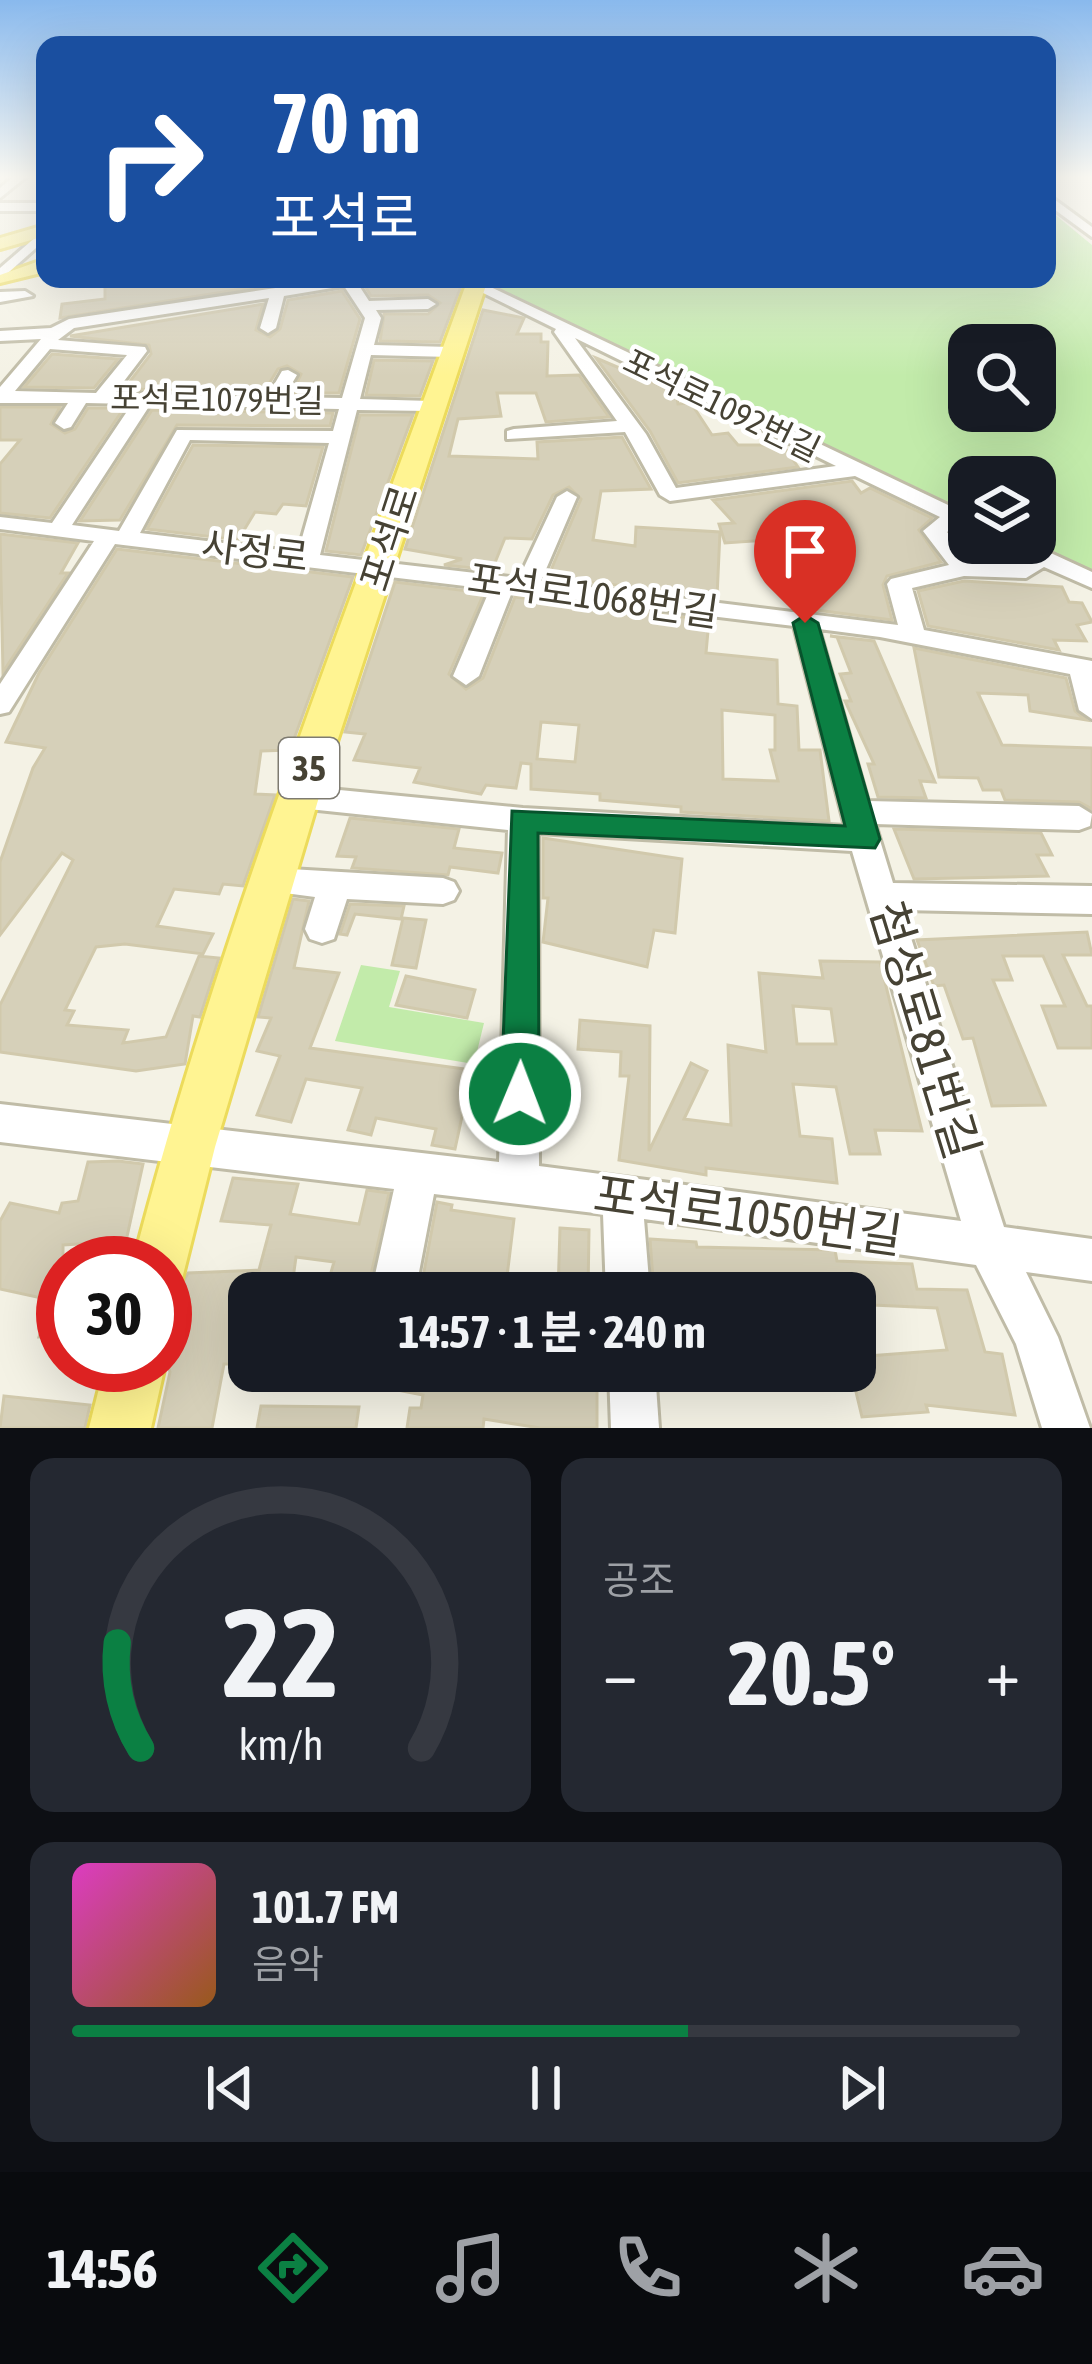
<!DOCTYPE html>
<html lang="ko">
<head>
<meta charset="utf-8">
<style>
  body { margin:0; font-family:"Asap Condensed","Noto Sans KR",sans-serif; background:#242831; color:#f1f3f6; height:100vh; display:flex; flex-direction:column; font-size:45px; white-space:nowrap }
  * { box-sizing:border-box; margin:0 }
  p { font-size:39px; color:#9ea1a6 }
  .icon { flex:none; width:66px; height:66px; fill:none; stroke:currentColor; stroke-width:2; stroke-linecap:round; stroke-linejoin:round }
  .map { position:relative; height:1428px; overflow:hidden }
  .drawer { display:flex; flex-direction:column; gap:30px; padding:30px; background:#0d0f14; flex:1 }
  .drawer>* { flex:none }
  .top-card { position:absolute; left:36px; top:36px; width:1020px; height:252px; border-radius:24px; box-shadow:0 12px 48px #0002; background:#1a4fa0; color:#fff; overflow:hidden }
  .controls { position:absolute; left:948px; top:324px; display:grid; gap:24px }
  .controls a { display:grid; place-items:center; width:108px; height:108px; border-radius:24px; background:#171b24; box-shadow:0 12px 48px #0002; font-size:60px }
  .speed { position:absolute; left:36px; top:1236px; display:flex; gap:24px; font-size:60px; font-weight:700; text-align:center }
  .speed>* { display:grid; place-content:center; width:156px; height:156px; border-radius:50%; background:#171b24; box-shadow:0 12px 48px #0002; line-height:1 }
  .speed .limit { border:18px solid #d22; background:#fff; color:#111 }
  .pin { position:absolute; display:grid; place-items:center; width:102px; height:102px; color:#fff; margin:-123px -51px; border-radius:50% 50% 50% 0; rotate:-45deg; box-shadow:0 0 12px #0007 }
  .pin .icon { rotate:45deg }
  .me { position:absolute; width:132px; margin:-66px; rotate:1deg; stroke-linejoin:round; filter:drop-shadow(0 0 9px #0008) }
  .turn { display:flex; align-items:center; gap:42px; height:252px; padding:0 36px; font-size:54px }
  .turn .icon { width:156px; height:156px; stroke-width:2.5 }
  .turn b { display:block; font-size:84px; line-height:102px }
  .big { font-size:90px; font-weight:700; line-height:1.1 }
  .drawer .card { flex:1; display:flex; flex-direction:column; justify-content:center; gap:18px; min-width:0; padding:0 42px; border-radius:24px; background:#242831 }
  .drawer .dial { align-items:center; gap:0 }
  .dial svg { height:312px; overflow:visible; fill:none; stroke:#363941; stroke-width:7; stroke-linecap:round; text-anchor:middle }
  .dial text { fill:#f1f3f6; stroke:none }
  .song { display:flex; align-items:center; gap:36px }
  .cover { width:144px; height:144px; border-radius:18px; background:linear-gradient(135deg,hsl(310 70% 55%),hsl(30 70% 35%)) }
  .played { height:12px; border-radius:6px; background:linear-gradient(90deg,#0b8043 65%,#363941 65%) }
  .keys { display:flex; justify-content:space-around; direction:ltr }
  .heat { display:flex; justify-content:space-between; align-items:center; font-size:66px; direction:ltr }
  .drawer .tiles { flex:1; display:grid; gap:30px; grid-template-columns:1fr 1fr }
  .card:last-child { grid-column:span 2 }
  .trip { position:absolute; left:228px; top:1272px; width:648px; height:120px; border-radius:24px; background:#171b24; box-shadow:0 12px 48px #0002; font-weight:700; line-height:120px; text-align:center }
  .menu { display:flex; height:192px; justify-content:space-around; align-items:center; background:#090b0e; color:#9ea1a6 }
  .menu .icon { width:84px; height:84px }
  .menu .on { color:#0b8043 }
  .menu b { font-size:54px; color:#f1f3f6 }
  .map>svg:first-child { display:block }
  .green { fill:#c2ebaa; fill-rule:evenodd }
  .building { fill:#d6d0b9; stroke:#d1c9ac; stroke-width:3; fill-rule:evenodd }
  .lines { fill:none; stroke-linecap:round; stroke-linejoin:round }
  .minor-casing { stroke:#c0bca7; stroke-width:6 }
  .major-casing { stroke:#ecdb5b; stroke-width:6 }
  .minor { fill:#fff; fill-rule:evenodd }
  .major { fill:#fff492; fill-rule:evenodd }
  .route { fill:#0b8043; stroke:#07532c; stroke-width:3 }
  .labels { text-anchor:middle; stroke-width:9; stroke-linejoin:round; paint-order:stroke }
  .far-street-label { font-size:33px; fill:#464234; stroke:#fff }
  .shield { fill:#fff; stroke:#7e7b71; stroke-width:3 }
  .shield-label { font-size:36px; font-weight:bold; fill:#464234 }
  .street-label { font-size:39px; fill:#464234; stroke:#fff }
  .near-street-label { font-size:48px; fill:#464234; stroke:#fff }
</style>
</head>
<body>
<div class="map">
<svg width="1092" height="1428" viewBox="0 0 1092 1428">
  <rect width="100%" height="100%" fill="#f4f2e5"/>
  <!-- green -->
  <g class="green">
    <path d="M1047,208L1092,245V572L1027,543H1035V477H969V517L488,287L490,279H1047ZM969,345H1035V411H969Z"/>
    <polygon points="361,965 400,971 389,1007 484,1023 474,1064 335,1041"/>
  </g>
  <!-- building -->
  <g class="building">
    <polygon points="105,279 305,279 60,318 62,304 105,299"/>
    <polygon points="375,279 463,281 440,342 380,341 384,314 428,314 440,303 428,295 371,296 365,286"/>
    <polygon points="342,291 360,319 339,393 292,393 301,374 287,366 278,369 264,392 124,389 151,354 149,345 70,336 263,304 256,330 270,337 280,329 288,300"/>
    <polygon points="483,310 524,318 517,334 541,334 541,342 548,342 547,376 579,375 609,417 546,422 536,393 497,393 501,416 458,419 449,456 538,459 537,442 622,437 651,489 601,491 593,540 635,546 636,527 720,532 717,597 548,577 581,499 569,487 553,495 532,539 505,538 492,570 444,565 462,559 405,549"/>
    <polygon points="52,354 118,359 94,388 24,387"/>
    <polygon points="596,358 676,392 678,404 691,403 712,435 728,433 738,445 783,445 798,467 678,483 650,431"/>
    <polygon points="374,360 433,361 420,396 366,395"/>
    <polygon points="0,407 60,407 51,424 65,433 75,429 88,408 124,408 50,518 0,513 0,464 20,440 0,440"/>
    <polygon points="152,410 333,413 330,426 177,425 120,520 80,521"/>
    <polygon points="360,415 413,415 361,555 326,551"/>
    <polygon points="193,445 323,447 306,506 283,504 276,514 255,512 238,540 147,529"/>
    <polygon points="852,481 861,493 870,488 932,518 919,530 941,562 887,576 883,585 892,620 816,610 770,514 769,540 725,543 719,524 734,523 713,500"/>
    <polygon points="0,534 78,543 61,573 68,573 3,672"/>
    <polygon points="117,549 353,577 290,750 261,751 255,794 275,795 243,886 223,884 219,894 174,889 157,926 213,934 203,954 125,944 96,947 65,1010 74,1011 67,1025 128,1030 123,1043 166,1037 199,956 219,958 200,1017 193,1016 185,1064 136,1071 0,1052 0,1005 73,860 62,853 0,935 0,862 33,768 45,748 6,742 39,673"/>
    <polygon points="964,581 1062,587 1069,602 1082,603 1092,622 1077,625 1086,641 1054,640 1059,650 928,626 918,591"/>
    <path d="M395,582L484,593L449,674L466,689L483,678L515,597L709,620L706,653L777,660L778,704L797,706L799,750H820L829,821L681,812V807L600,800V794L531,789V764L521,763L516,788L486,785L481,794L414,782L420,768L354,760L365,734L345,732ZM722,710L775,715V750H770L778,781L723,779ZM541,722L579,725L575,762L537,759Z"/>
    <polygon points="830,636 874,641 935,782 920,781 926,798 878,797 868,764 874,764 845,701 851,701 840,674 851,673 837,637"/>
    <polygon points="914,648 1066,678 1075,711 1086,720 1030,711 1028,695 978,693 1002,745 1092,748 1092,809 1079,802 1005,800 1001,790 983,790 978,778 939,777"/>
    <polygon points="350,818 459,829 454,848 502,853 498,873 450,867 448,875 352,868 356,857 337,856"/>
    <polygon points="894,829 1041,833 1052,855 1037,855 1048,876 914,879"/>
    <polygon points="543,838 682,859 675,933 654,930 647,967 543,942 548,898 543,898"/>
    <polygon points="293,899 309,901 294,968 339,973 310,1048 472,1070 455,1149 432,1145 436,1129 376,1118 371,1135 348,1130 362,1088 306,1079 291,1122 257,1115 280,1056 257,1051 271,1018 258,1017"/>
    <polygon points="350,904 404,906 401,919 355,914 347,935 340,934"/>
    <polygon points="403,918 426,920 416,968 392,965"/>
    <polygon points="1087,932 1092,955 1063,955 1087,1006 1092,1006 1092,1048 1058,1048 1042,1006 1065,1006 1043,956 1003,956 1012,980 993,980 1045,1105 992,1106 973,1038 963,1039 944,985 934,986 917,940"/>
    <path d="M820,961L880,962L922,1131L875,1130L880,1154H850L836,1087L793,1084L800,1136L832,1139L837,1183L706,1168V1175L619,1160L629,1076H620L621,1052L578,1049L580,1020L650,1026L649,1151L691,1063L707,1071L684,1119L731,1125L728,1045L766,1052L759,973L823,978ZM793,1006L831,1009L836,1044H797Z"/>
    <polygon points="406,976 475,990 467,1018 396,1005"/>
    <polygon points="118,1161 143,1164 126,1241 63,1245 63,1337 39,1337 51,1300 0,1289 0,1221 10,1203 59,1213 62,1203 78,1201 88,1162"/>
    <polygon points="233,1178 298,1184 290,1214 359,1224 367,1190 389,1193 367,1293 325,1293 334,1262 296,1257 291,1293 249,1293 249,1364 224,1364 212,1428 158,1428 170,1372 165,1354 179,1289 188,1273 259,1270 271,1225 221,1221"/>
    <polygon points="437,1202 452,1205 451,1210 514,1219 505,1293 420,1293"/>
    <polygon points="560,1228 589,1230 588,1293 558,1293"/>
    <polygon points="650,1239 696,1242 697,1247 835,1250 837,1261 912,1264 917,1289 967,1290 985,1352 1002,1354 1015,1415 926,1405 928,1412 862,1417 851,1371 855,1357 947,1350 937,1308 873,1305 870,1293 803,1293 801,1281 748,1280 749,1293 654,1293"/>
    <polygon points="347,1371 525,1371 525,1377 597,1382 597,1428 540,1428 484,1419 483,1428 407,1428 410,1408 421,1408 423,1395 346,1380"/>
    <polygon points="4,1396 90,1405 85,1428 0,1428"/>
    <polygon points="261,1406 359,1407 356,1428 257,1428"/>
  </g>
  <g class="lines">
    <!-- minor casing -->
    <g class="minor-casing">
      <g id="minor">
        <polygon points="14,176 27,176 0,198 0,188"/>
        <polygon points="1047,194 1092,227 1092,237 1047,204"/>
        <rect x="0" y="203" width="45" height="8"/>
        <polygon points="45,229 45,240 0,280 0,268"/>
        <path d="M335,279H371L358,284L369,301L428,299L436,304L428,309L376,310L381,318L374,345L451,347L459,352L451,357L371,355L360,399L431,401L440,406L431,411L357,410L320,555L519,578L557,497L567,491L577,497L541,581L898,625L887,584L891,579L949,565L923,531L940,517L855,476L670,501L660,495L625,432L507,439V431L514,429L617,421L554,332L556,329L471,287L469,284L476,280L969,515V529L957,525L947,532L971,562L1020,564L1022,557L1000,543H1029L1092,572V588L1044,567L1026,578L964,576L912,588L924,630L1092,661V719L1079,710L1070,674L880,637L819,629L868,801L1079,806L1092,814L1090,826L1079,830L875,824L893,883L1092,886V914L902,910L1004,1227L1092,1239V1281L1026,1272L1058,1337L1090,1428H1042L1016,1344L976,1265L644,1219L650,1293H606L603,1214L434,1194L415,1293H371L394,1189L0,1142V1104L499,1162L508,830L299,808L289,805L284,797L289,789L299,786L523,808L845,826L794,626L512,592L479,676L466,685L453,676L490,589L115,544L9,712L0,714V684L94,541L0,529V517L52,523L132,404L86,403L71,427L64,429L55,423L68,403H0V387L41,339L0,341V331L51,328L69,319ZM344,286L365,318L342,398L284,397L297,375L288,370L282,371L267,397L115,393L147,351L145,347L58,340L74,328L269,298L260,328L268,333L276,328L284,296ZM575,338L836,466L676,488L646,434ZM50,349L127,355L96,393L15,391ZM150,405L339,409L333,431L177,430L119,531L72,525ZM190,440L329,443L298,552L140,533ZM538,833L852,851L961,1221L539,1166Z"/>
        <polygon points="0,292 25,291 33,296 0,302"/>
        <polygon points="273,868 443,878 454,882 459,891 454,900 443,904 347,899 334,939 322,943 310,939 305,929 315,897 262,890 257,881 262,872"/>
        <polygon points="609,1371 655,1371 659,1428 611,1428"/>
      </g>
    </g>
    <!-- major casing -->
    <g class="major-casing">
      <g id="major">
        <polygon points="45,225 45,236 0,249 0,238"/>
        <polygon points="45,259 45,272 0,283 0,275"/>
        <path d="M468,279H488L319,797L215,1147L181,1283L165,1290V1263H133C220,928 350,604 468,279Z"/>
        <polygon points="165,1364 165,1365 151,1428 89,1428 105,1365"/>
      </g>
    </g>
    <!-- minor -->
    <use href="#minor" class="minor"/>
    <!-- major -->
    <use href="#major" class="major"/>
  </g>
  <!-- sky -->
  <linearGradient id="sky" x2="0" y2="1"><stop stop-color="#89b9ed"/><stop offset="0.47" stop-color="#faf9f3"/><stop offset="1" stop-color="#faf9f3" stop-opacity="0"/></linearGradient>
  <rect width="1092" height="376" fill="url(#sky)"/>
  <!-- route -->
  <polygon class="route" points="805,615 818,623 880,839 875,848 538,833 539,1094 534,1107 520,1112 507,1107 501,1094 512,811 845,826 793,623"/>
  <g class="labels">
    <!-- far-street labels -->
    <g class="far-street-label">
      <text transform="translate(217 399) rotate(1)" y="12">포석로1079번길</text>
      <text transform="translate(722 405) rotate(26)" y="12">포석로1092번길</text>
    </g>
    <!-- shield labels -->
    <rect class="shield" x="279" y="738" width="60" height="60" rx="9"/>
    <g class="shield-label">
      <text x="309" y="781">35</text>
    </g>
    <!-- street labels -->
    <g class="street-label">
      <text transform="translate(389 538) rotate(-72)" y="14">포석로</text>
      <text transform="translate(255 551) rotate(7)" y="14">사정로</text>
      <text transform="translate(593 595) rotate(8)" y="14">포석로1068번길</text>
    </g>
    <!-- near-street labels -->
    <g class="near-street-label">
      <text transform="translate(925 1030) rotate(73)" y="17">첨성로81번길</text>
      <text transform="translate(748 1215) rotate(8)" y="17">포석로1050번길</text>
    </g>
  </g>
</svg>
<div class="controls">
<a><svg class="icon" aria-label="search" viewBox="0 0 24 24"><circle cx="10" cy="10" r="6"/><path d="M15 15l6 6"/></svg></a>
<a><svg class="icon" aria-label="layers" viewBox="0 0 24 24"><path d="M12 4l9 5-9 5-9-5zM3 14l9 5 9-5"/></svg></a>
</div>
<div class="speed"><div class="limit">30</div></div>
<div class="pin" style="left:805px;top:623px;background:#d93025"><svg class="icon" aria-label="arrive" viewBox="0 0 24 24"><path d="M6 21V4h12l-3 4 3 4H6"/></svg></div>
<svg class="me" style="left:520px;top:1094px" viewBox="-20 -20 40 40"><circle r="17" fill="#0b8043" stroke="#fff" stroke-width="3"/><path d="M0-11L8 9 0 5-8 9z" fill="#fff"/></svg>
<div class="trip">14:57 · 1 분 · 240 m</div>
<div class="top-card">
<div class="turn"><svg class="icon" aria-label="right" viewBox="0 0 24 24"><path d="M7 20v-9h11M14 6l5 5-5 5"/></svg><div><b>70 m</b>포석로</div></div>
</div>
</div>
<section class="drawer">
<div class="tiles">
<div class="card dial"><svg viewBox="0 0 100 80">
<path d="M14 69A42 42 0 1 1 86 69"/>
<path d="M14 69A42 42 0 0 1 8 42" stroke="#0b8043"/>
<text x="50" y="56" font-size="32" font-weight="700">22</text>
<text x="50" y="72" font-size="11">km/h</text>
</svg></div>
<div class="card"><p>공조</p>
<div class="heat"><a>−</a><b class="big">20.5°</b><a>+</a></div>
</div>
<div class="card">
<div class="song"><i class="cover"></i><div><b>101.7 FM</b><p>음악</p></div></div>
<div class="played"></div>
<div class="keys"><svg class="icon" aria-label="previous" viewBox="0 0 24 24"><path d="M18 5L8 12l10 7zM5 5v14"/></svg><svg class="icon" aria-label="pause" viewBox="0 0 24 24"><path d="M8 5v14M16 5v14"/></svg><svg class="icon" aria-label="next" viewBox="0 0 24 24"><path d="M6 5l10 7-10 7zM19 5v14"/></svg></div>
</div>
</div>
</section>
<nav class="menu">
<b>14:56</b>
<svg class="icon on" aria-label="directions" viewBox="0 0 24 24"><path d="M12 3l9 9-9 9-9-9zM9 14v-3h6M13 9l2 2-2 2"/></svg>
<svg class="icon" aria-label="music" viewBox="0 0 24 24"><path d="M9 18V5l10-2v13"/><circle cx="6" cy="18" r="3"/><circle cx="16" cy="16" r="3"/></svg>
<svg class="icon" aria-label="phone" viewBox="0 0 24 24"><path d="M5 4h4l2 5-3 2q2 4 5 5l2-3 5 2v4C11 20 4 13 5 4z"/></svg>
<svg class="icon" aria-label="climate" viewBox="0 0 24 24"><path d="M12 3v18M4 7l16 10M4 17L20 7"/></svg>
<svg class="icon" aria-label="car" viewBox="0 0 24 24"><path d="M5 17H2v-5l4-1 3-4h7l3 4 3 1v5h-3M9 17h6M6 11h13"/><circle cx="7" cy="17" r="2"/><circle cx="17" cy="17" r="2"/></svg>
</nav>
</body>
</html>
